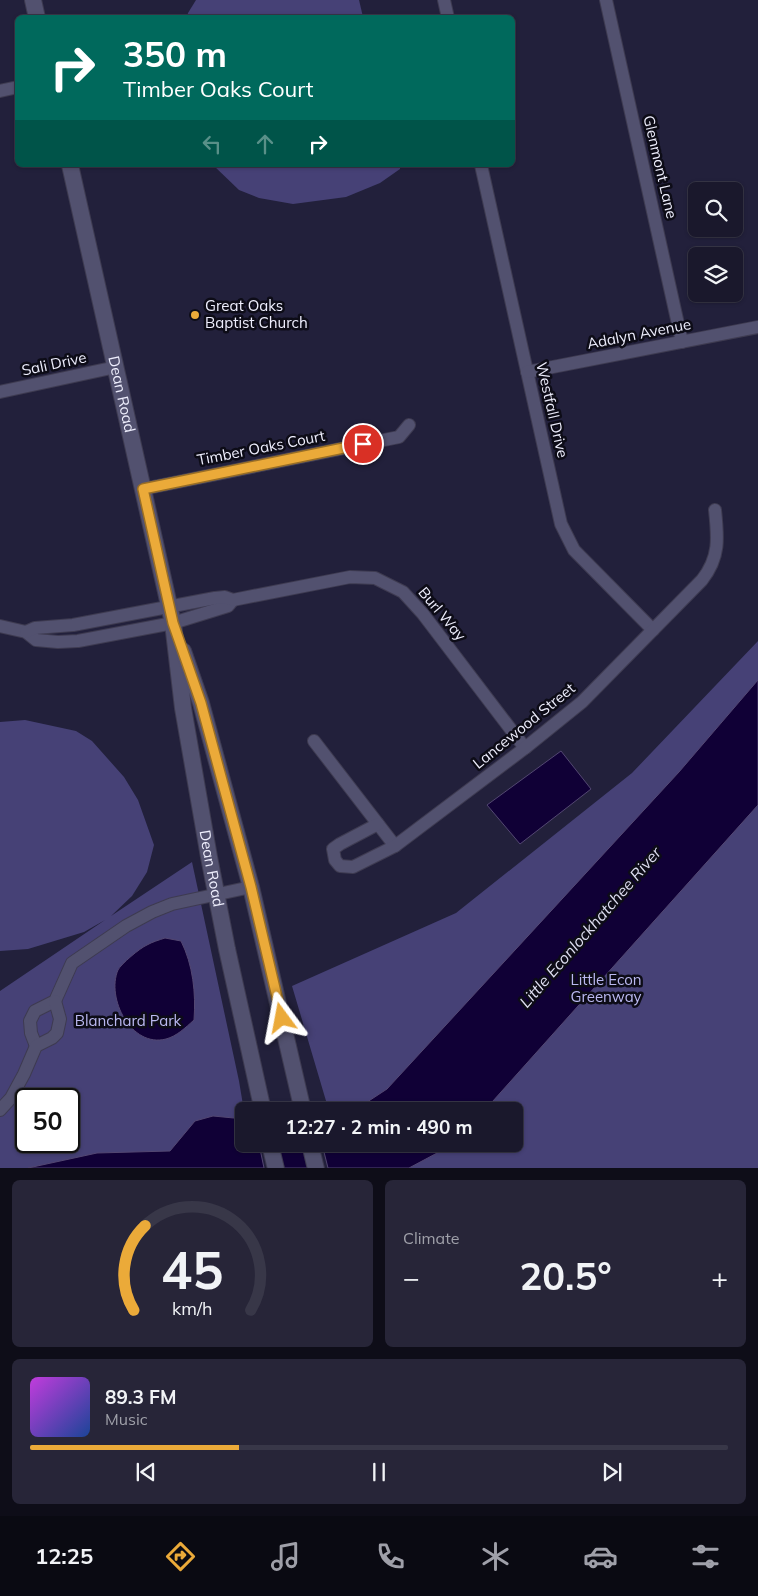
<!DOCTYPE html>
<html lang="en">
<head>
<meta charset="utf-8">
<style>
  body { margin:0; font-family:Mulish,sans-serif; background:#272538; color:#f1f3f6; height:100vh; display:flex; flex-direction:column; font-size:19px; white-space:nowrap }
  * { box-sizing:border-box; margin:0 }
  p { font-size:16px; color:#9fa0a9 }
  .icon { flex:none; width:28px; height:28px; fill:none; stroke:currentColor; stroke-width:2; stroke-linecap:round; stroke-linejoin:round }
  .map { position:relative; height:1168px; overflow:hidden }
  .details { display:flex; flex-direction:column; gap:12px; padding:12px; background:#0e0d18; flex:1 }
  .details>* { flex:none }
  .top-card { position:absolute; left:15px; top:15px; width:500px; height:152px; border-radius:8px; box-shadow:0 1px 4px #0004,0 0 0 1px #383748; background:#00695c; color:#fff; overflow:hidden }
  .controls { position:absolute; left:688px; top:182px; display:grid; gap:10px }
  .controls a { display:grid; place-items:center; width:55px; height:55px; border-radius:8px; background:#1a182c; box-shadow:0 1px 4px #0004,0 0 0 1px #383748; font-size:25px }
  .speed { position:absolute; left:15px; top:1088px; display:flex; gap:10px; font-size:25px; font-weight:700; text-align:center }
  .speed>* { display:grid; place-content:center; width:65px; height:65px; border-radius:50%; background:#1a182c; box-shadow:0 1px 4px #0004,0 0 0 1px #383748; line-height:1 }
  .speed .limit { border:2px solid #111; border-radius:8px; background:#fff; color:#111 }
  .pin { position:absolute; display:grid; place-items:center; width:42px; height:42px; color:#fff; margin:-21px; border:2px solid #fff; border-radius:50%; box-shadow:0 1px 5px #0007 }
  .me { position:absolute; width:55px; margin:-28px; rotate:347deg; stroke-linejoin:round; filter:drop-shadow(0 0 4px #0008) }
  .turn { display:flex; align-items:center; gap:18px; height:105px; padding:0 25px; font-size:22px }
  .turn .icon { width:65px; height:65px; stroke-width:2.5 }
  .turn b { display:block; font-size:35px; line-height:42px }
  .lanes { display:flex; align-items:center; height:48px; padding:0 25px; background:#0003; justify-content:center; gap:25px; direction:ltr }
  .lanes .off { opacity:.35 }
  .big { font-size:38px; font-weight:700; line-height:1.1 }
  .details .card { flex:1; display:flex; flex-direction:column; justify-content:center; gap:8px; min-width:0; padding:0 18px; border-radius:8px; background:#272538 }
  .details .dial { align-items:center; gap:0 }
  .dial svg { height:130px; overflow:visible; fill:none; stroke:#383748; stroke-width:7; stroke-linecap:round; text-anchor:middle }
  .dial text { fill:#f1f3f6; stroke:none }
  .song { display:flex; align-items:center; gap:15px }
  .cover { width:60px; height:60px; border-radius:8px; background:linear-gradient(135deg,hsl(290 70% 55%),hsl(220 70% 35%)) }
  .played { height:5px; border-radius:2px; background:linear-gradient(90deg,#ebaa39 30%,#383748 30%) }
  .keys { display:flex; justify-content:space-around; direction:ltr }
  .heat { display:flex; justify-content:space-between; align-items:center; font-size:28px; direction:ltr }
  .details .tiles { flex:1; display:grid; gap:12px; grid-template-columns:1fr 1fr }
  .card:last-child { grid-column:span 2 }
  .trip { position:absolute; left:235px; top:1102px; width:288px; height:50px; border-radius:8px; background:#1a182c; box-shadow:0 1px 4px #0004,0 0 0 1px #383748; font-weight:700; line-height:50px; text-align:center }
  .tabs { display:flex; height:80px; justify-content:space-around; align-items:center; background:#0a0a12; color:#9fa0a9 }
  .tabs .icon { width:35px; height:35px }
  .tabs .on { color:#ebaa39 }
  .tabs b { font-size:22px; color:#f1f3f6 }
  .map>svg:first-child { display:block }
  .green { fill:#464176; fill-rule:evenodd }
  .water { fill:#100036; stroke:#534772 }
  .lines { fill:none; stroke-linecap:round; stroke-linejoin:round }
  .minor-casing { stroke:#3e3b51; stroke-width:14 }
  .secondary-casing { stroke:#3e3b51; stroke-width:18 }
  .minor { stroke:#52516f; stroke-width:12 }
  .secondary { stroke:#52516f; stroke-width:16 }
  .route-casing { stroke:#996e25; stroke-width:12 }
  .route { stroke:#ebaa39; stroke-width:9 }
  .poi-dot { fill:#ebaa39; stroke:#0d0c17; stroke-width:2 }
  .labels { text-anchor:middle; stroke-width:5; stroke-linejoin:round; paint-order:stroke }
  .street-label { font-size:15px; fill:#eeeefd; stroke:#0d0c17 }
  .poi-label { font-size:15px; fill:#eeeefd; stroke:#0d0c17; text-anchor:start }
  .park-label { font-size:15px; fill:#bbb9f1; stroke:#0d0c17 }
  .water-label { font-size:16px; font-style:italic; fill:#ddddf0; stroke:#0d0c17 }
</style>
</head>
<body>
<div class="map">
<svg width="758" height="1169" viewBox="0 0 758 1169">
  <rect width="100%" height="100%" fill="#22203b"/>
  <!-- green -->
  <g class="green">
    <polygon points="196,0 359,0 363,17 187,17 188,13"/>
    <polygon points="213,165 400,165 400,169 380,183 346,197 293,204 259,198 239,190"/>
    <polygon points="758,641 758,1168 346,1168 339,1144 514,1144 514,1111 329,1111 292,986 456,913 632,773"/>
    <path d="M25,720L76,731L92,741L124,777L138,800L154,845L147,872L132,896L111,916L192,862L239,1081L244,1111V1144L253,1168H0V991L105,920L84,932L28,949L0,951V722ZM26,1099H69V1141H26Z"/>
  </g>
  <!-- water -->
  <g class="water">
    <polygon points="758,680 758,805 484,1111 338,1111 358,1108 387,1089 679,772"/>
    <polygon points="561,751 591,789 520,844 487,805"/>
    <path d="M165,938L181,941C193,965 196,993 194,1020C185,1028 177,1036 166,1039C131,1048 106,998 118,970C121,964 140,948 147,945C152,942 159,940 165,938Z"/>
    <polygon points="213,1116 244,1119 244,1144 259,1144 264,1168 28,1168 97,1153 170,1151 195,1121"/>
    <polygon points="270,1144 310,1144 316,1168 276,1168"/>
    <polygon points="322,1144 454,1144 409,1168 328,1168"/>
  </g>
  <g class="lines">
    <!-- minor casing -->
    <g class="minor-casing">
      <g id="minor">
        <polyline points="444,0 448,18"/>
        <polyline points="606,0 682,342"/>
        <polyline points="0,91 18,87"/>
        <polyline points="481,165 561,524 574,550 653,630"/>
        <polyline points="527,372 758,327"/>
        <polyline points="0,392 116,367"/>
        <polyline points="143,489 399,437 409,425"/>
        <polyline points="0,626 26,632 36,640 58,642 78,641 173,623 228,606 233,600"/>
        <polyline points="26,632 35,628 73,625 215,598 225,597 233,600 350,577 375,578 403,592 423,614 525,748"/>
        <polyline points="314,741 395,846"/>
        <path d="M378,824L340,844L333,849L335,860L340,866L353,867L395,846L525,748L582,702L702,580C720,557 718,538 715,510"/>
        <polyline points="36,1046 31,1033 30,1021 35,1011 55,1001 72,963 126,926 152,912 172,904 251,887"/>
        <polyline points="0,1110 11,1098 24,1074 36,1046 52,1038 57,1033 60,1019 55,1001"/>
      </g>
    </g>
    <!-- secondary casing -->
    <g class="secondary-casing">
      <g id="secondary">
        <polyline points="33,0 37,18"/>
        <path id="s1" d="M70,165L173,623L183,708L209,857L227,949L263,1111"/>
        <polyline points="183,651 201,703 251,887 303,1111"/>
        <polyline points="270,1144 276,1169"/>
        <polyline points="310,1144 316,1169"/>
      </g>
    </g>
    <!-- minor -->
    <use href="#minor" class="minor"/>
    <!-- secondary -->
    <use href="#secondary" class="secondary"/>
  </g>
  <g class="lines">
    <!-- route casing -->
    <g class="route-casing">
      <polyline id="route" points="282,1018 251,887 201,703 173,623 143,489 363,444"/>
    </g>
    <!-- route -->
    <use href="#route" class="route"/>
  </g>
  <!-- markers -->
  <circle class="poi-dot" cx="195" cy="315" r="5"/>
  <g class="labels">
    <!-- street labels -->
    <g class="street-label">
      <text transform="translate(660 167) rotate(77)" y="5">Glenmont Lane</text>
      <text transform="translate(639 334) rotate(-11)" y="5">Adalyn Avenue</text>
      <text transform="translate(54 364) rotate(-12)" y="5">Sali Drive</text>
      <text dy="5" stroke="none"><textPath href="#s1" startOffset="235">Dean Road</textPath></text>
      <text transform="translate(552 410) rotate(77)" y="5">Westfall Drive</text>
      <text transform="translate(261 448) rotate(-11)" y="5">Timber Oaks Court</text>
      <text transform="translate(442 614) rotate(50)" y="5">Burl Way</text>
      <text transform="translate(524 726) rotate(-39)" y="5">Lancewood Street</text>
      <text dy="5" stroke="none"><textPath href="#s1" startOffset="718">Dean Road</textPath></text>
    </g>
    <!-- poi labels -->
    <g class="poi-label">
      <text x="205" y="311">Great Oaks<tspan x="205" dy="17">Baptist Church</tspan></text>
    </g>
    <!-- park labels -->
    <g class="park-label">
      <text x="606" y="985">Little Econ<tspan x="606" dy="17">Greenway</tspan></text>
      <text x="128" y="1026">Blanchard Park</text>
    </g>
    <!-- water labels -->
    <g class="water-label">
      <text transform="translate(590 927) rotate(-49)" y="6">Little Econlockhatchee River</text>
    </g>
  </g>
</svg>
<div class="controls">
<a><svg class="icon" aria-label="search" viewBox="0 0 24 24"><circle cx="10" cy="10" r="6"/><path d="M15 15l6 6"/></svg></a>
<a><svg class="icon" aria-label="layers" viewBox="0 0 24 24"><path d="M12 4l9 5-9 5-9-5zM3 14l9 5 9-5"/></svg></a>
</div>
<div class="speed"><div class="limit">50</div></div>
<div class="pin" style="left:363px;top:444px;background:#d93025"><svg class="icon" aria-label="arrive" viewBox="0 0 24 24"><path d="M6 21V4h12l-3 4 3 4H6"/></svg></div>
<svg class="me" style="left:282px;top:1018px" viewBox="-20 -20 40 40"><path d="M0-17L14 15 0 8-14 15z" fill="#ebaa39" stroke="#fff" stroke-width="4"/></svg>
<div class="trip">12:27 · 2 min · 490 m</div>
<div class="top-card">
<div class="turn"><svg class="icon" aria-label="right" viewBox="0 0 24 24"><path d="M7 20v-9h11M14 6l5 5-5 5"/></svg><div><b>350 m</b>Timber Oaks Court</div></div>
<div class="lanes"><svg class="icon off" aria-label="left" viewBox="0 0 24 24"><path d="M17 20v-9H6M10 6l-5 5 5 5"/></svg><svg class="icon off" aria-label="ahead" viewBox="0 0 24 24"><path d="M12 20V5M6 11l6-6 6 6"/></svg><svg class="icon" aria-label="right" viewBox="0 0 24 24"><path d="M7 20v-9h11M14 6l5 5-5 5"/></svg></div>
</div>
</div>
<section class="details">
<div class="tiles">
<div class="card dial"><svg viewBox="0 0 100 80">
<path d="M14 69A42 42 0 1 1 86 69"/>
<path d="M14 69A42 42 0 0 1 21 17" stroke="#ebaa39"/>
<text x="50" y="56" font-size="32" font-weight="700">45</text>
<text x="50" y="72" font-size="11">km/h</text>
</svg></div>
<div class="card"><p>Climate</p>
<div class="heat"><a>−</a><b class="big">20.5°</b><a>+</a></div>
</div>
<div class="card">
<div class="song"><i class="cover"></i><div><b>89.3 FM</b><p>Music</p></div></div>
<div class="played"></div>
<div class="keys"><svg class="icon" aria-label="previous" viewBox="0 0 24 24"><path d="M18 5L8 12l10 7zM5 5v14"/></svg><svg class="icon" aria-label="pause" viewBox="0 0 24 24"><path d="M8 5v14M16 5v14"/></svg><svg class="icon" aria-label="next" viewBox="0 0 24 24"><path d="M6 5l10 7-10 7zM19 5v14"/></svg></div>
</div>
</div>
</section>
<nav class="tabs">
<b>12:25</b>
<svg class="icon on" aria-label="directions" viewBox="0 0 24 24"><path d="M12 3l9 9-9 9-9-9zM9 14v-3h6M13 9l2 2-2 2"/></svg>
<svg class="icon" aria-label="music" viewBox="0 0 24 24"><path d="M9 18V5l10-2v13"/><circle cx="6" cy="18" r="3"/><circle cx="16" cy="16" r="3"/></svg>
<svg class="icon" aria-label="phone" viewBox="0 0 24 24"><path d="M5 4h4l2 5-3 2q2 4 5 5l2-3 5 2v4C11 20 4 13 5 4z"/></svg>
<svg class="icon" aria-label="climate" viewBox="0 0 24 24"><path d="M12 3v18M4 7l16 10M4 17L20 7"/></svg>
<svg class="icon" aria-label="car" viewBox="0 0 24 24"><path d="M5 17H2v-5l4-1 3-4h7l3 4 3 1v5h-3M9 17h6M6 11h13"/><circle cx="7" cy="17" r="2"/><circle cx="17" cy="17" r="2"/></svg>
<svg class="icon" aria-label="filters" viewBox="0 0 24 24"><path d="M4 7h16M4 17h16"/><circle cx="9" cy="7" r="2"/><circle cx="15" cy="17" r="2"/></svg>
</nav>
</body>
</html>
